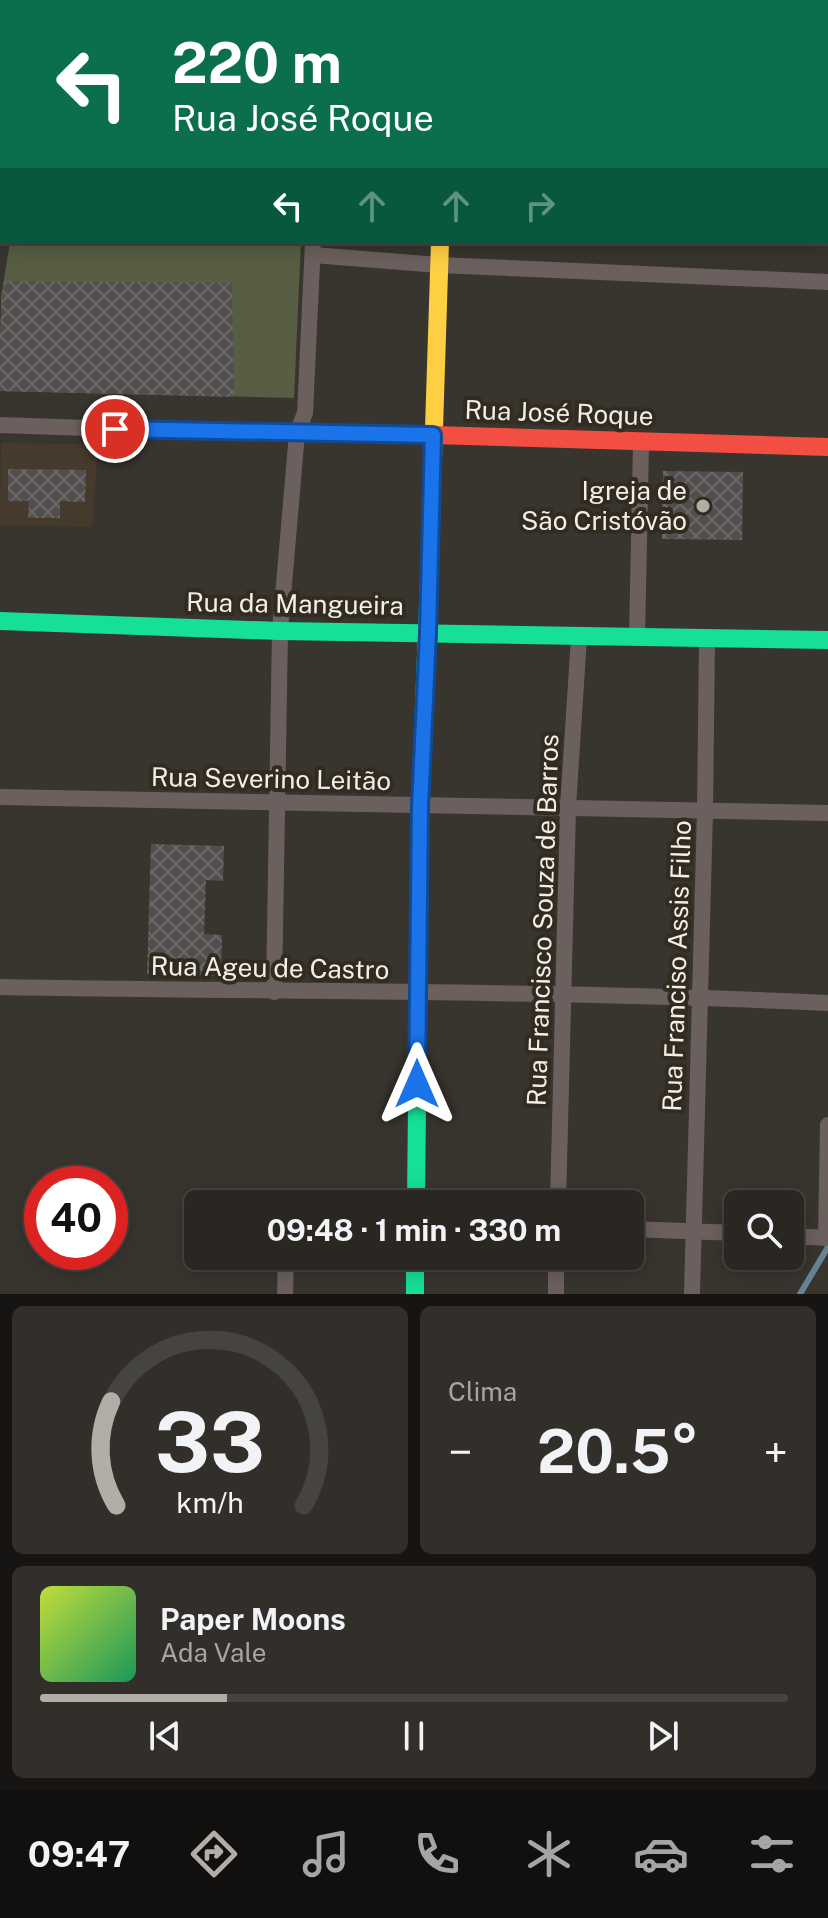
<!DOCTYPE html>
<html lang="pt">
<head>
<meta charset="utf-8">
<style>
  body { margin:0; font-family:"Public Sans",sans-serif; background:#322f2a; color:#f1f3f6; height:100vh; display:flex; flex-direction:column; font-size:30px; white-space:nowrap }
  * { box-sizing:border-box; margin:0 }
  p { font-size:26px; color:#a5a5a5 }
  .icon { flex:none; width:44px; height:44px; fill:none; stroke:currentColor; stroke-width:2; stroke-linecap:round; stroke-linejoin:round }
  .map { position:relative; height:1294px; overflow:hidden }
  .side { display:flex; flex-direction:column; gap:12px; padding:12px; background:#171513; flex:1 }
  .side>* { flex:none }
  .top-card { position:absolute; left:0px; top:0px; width:828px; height:244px; box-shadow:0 4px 20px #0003,0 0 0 2px #464440; background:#0b6e4f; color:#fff; overflow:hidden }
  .controls { position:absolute; left:724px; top:1190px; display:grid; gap:16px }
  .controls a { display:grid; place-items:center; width:80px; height:80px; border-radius:12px; background:#2a2722; box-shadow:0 4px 20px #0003,0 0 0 2px #464440; font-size:40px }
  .speed { position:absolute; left:24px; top:1166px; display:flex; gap:16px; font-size:40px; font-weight:700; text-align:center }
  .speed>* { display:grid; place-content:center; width:104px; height:104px; border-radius:50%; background:#2a2722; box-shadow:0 4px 20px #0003,0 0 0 2px #464440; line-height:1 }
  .speed .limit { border:12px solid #d22; background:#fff; color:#111 }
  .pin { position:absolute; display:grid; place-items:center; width:68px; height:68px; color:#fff; margin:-34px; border:4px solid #fff; border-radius:50%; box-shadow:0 2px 8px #0007 }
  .me { position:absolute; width:88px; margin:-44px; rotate:0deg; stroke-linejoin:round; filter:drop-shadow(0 0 6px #0008) }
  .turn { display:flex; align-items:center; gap:28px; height:168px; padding:0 40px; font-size:36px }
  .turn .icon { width:104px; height:104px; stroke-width:2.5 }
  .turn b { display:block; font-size:56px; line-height:68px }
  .lanes { display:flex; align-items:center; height:76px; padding:0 40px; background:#0003; justify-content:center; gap:40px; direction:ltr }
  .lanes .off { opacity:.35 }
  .big { font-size:60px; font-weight:700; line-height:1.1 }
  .side .tile { flex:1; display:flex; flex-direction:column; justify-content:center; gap:12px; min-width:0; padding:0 28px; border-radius:12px; background:#322f2a }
  .side .dial { align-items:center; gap:0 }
  .dial svg { height:208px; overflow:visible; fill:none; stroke:#464440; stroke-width:7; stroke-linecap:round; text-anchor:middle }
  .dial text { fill:#f1f3f6; stroke:none }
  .song { display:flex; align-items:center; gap:24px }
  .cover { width:96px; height:96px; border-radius:12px; background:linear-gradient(135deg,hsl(70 70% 55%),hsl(150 70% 35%)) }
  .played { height:8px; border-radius:4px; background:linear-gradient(90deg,#b2aea7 25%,#464440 25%) }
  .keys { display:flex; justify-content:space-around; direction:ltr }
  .heat { display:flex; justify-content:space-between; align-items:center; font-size:44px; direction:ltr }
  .side .tiles { flex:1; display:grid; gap:12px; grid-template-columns:1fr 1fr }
  .tile:last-child { grid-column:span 2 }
  .trip { position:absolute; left:184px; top:1190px; width:460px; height:80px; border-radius:12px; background:#2a2722; box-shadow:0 4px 20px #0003,0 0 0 2px #464440; font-weight:700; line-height:80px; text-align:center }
  .tabs { display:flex; height:128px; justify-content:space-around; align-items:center; background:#11100e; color:#a5a5a5 }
  .tabs .icon { width:56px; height:56px }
  .tabs .selected { color:#b2aea7 }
  .tabs b { font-size:36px; color:#f1f3f6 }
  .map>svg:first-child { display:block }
  .medical { fill:#463a2c }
  .green { fill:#575e43 }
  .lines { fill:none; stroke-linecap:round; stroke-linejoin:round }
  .stream { stroke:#658596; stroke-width:6 }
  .building { fill:url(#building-cross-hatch) }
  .street { stroke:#6c605e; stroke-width:16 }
  .fast { stroke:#16e098; stroke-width:18 }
  .slow { stroke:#ffcf43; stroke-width:18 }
  .jam { stroke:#f24e42; stroke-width:18 }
  .route-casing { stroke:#114b97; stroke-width:20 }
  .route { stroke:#1a73e8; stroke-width:14 }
  .poi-dot { fill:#b2aea7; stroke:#322b20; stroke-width:3 }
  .labels { text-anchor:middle; stroke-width:8; stroke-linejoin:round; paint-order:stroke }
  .street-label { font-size:26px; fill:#f3efe8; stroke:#322b20 }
  .poi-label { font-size:26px; fill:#f3efe8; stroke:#322b20; text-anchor:end }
</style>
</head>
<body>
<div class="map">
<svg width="828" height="1294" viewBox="0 0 828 1294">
  <defs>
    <pattern id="building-cross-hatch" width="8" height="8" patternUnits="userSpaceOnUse" patternTransform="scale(2)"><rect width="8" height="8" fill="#514e4d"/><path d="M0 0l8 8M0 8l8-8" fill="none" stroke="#6a6867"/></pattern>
  </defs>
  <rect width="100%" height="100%" fill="#38342e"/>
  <!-- medical -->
  <polygon class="medical" points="1,443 98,444 92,527 0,525"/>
  <!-- green -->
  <polygon class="green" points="10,242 301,242 294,398 0,391 1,297"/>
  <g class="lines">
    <!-- stream -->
    <polyline class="stream" points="800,1294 828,1247"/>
  </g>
  <!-- building -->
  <g class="building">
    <polygon points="4,281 232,283 234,397 0,391 0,327"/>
    <polygon points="8,469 86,470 85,502 60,501 60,518 28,518 29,501 8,501"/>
    <polygon points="663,471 743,472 742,540 662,539"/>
    <polygon points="151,844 224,846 223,881 206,880 204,934 222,935 221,976 147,974"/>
  </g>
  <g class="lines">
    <!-- street -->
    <g class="street">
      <polyline points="156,0 217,2"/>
      <polyline points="826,14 828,14"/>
      <polyline points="0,95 2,95"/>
      <polyline points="826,121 828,121"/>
      <polyline points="313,255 439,265 828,282"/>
      <polyline points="0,425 202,432 433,435"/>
      <polyline points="637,638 641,442"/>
      <polyline points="0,797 828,813"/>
      <path d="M0,987C276,992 552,990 828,1003"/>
      <polyline points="274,992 280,631 297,433 305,413 313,242"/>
      <polyline points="558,1204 568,807 579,637"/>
      <polyline points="630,1229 738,1233"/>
      <polyline points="790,1236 828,1238"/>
      <polyline points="826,1238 828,1125"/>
      <polyline points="285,1294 286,1256"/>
      <polyline points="556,1294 556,1256"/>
      <polyline points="692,1294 705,811 707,640"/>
    </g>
    <!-- fast -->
    <g class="fast">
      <polyline points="447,0 447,2"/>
      <polyline points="0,621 280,631 828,640"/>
      <polyline points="416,1204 420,807 430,553"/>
      <polyline points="415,1256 415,1294"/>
    </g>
    <!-- slow -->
    <polyline class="slow" points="430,553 440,242"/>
    <!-- jam -->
    <polyline class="jam" points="433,435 828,447"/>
  </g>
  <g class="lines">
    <!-- route casing -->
    <g class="route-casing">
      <polyline id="route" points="115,429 433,435 428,633 420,807 417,1084"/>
    </g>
    <!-- route -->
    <use href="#route" class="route"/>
  </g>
  <!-- markers -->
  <circle class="poi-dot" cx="703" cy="506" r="8"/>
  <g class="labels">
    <!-- street labels -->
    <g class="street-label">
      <text transform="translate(559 413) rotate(2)" y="9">Rua José Roque</text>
      <text transform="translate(295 604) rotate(1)" y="9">Rua da Mangueira</text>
      <text transform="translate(271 779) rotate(1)" y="9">Rua Severino Leitão</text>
      <text transform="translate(543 920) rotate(-88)" y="9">Rua Francisco Souza de Barros</text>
      <text transform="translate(677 966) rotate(-88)" y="9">Rua Franciso Assis Filho</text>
      <text transform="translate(270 968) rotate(1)" y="9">Rua Ageu de Castro</text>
    </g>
    <!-- poi labels -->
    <g class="poi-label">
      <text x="687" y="500">Igreja de<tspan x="687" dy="30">São Cristóvão</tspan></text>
    </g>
  </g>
</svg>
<div class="controls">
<a><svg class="icon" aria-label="search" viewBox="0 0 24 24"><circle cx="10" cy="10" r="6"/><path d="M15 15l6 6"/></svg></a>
</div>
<div class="speed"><div class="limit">40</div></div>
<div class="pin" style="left:115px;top:429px;background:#d93025"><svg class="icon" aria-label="arrive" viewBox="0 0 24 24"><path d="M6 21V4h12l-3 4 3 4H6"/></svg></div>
<svg class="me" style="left:417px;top:1084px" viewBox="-20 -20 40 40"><path d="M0-17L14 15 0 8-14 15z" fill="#1a73e8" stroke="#fff" stroke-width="4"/></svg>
<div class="trip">09:48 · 1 min · 330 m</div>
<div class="top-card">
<div class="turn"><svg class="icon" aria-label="left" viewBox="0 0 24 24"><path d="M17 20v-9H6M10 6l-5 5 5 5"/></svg><div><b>220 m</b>Rua José Roque</div></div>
<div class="lanes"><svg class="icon" aria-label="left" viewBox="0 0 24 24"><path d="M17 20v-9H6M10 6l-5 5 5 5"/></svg><svg class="icon off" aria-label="ahead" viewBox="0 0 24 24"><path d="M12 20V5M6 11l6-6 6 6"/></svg><svg class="icon off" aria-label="ahead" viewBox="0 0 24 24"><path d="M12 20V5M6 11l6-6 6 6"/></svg><svg class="icon off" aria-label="right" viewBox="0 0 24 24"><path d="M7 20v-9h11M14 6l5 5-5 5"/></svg></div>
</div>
</div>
<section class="side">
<div class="tiles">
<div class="tile dial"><svg viewBox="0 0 100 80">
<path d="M14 69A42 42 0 1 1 86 69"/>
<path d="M14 69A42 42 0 0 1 12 29" stroke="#b2aea7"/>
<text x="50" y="56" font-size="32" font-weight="700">33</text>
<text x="50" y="72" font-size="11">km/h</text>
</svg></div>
<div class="tile"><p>Clima</p>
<div class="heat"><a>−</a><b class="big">20.5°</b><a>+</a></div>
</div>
<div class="tile">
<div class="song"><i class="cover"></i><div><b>Paper Moons</b><p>Ada Vale</p></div></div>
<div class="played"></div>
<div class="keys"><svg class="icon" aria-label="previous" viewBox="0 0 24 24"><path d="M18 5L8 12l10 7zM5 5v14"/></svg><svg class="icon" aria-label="pause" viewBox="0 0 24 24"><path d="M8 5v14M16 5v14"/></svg><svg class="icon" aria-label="next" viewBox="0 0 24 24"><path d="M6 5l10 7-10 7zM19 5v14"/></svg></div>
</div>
</div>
</section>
<nav class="tabs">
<b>09:47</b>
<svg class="icon selected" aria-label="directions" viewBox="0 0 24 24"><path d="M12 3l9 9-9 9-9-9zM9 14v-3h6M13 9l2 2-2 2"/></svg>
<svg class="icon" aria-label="music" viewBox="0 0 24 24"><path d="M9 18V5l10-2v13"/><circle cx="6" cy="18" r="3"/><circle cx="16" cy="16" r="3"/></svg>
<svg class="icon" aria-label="phone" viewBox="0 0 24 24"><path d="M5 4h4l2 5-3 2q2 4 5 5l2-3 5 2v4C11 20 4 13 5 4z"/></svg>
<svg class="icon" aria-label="climate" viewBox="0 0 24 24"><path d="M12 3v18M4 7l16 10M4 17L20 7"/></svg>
<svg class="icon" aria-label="car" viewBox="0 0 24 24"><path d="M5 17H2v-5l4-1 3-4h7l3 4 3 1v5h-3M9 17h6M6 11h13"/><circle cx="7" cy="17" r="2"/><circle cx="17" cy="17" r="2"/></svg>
<svg class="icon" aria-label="filters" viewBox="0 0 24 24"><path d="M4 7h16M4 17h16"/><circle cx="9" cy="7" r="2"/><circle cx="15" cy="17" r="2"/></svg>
</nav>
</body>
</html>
